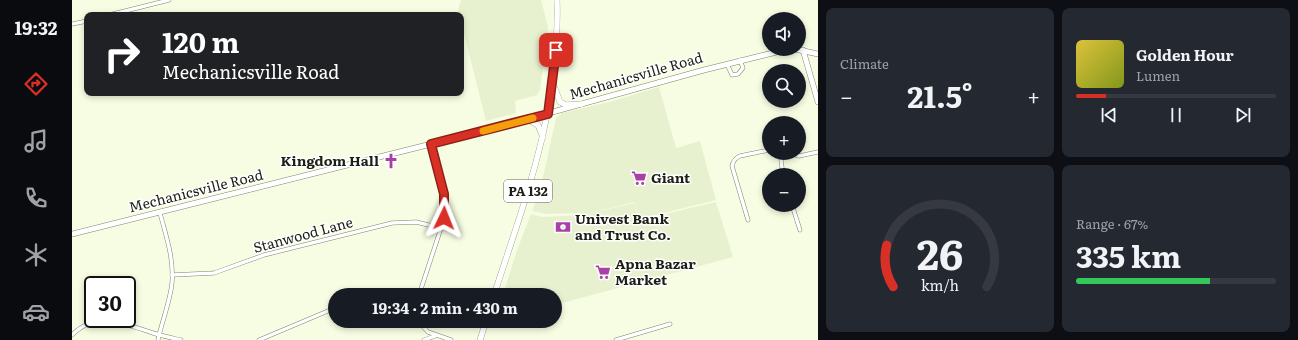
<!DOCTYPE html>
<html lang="en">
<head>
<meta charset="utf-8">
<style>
  body { margin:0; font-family:Literata,serif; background:#242831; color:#f1f3f6; height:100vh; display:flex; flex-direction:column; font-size:15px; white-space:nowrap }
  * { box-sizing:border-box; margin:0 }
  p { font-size:13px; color:#9ea1a6 }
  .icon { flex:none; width:22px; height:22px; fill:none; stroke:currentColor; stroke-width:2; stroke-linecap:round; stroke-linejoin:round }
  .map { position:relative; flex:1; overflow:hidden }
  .sheet { display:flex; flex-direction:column; gap:8px; padding:8px; background:#0d0f14; width:480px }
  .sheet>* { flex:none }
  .hud { position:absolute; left:12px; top:12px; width:380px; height:84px; border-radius:8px; box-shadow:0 2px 6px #0003; background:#202124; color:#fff; overflow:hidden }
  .controls { position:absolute; left:690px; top:12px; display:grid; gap:8px }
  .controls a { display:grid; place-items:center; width:44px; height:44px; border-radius:50%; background:#171b24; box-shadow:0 2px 6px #0003; font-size:20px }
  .speed { position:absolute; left:12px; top:276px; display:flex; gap:8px; font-size:20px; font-weight:700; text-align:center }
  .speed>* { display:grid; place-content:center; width:52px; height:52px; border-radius:50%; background:#171b24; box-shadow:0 2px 6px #0003; line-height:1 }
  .speed .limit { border:2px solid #111; border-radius:6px; background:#fff; color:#111 }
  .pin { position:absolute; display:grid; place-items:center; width:34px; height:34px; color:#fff; margin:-17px; border-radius:8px; box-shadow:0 2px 6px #0006 }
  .me { position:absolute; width:44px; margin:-22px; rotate:2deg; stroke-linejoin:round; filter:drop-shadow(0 0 3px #0008) }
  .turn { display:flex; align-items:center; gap:14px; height:84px; padding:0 12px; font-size:18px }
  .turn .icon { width:52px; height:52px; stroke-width:2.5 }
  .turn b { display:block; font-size:28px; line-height:34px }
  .big { font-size:30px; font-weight:700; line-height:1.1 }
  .sheet .card { flex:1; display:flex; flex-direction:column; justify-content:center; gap:6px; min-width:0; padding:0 14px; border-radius:8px; background:#242831 }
  .sheet .dial { align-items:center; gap:0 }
  .dial svg { height:104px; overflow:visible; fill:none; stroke:#363941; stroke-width:7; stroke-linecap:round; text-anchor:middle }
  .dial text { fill:#f1f3f6; stroke:none }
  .song { display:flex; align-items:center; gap:12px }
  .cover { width:48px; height:48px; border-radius:6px; background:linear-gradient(135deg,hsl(50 70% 55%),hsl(70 70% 35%)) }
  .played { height:4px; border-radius:2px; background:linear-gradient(90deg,#d93025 15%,#363941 15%) }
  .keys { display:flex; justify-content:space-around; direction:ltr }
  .heat { display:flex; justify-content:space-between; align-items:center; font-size:22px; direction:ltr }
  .charge { height:6px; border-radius:3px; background:linear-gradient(90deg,#34c759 67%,#363941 0) }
  .sheet .tiles { flex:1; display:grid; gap:8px; grid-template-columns:repeat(2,1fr) }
  .trip { position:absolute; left:256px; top:288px; width:234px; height:40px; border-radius:20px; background:#171b24; box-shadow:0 2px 6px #0003; font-weight:700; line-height:40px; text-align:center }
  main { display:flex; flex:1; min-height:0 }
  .tab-bar { display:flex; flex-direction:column; width:72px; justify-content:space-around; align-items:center; background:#090b0e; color:#9ea1a6 }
  .tab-bar .icon { width:28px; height:28px }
  .tab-bar .active { color:#d93025 }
  .tab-bar b { font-size:18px; color:#f1f3f6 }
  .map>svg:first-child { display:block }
  .built { fill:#e8f1cf }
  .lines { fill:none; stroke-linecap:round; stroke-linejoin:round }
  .street-casing { stroke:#7e846c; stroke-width:4.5 }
  .secondary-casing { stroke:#7e846c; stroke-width:6 }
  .primary-casing { stroke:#7e846c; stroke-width:6 }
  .street { stroke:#fff; stroke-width:3.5 }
  .secondary { stroke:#fff; stroke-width:5 }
  .primary { stroke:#fff; stroke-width:5.5 }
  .route-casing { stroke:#8d1f18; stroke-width:10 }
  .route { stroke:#d93025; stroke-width:7 }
  .slow { stroke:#f59e0b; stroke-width:7 }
  .labels { text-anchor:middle; stroke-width:3; stroke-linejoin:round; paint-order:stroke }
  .shield { fill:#fff; stroke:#60625b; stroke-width:1 }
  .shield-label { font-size:13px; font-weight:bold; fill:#1c1f15 }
  .street-label { font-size:14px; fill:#1c1f15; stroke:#fff }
  .poi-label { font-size:14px; font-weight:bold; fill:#1c1f15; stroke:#fff; text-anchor:start }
</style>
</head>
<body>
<main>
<nav class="tab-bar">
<b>19:32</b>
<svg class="icon active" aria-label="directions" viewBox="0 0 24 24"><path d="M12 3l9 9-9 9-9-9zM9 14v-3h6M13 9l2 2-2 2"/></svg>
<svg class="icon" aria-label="music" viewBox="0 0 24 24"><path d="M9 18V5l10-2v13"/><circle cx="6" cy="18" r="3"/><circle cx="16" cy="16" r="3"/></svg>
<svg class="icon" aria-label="phone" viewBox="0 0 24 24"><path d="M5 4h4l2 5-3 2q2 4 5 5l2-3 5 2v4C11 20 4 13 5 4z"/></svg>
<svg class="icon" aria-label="climate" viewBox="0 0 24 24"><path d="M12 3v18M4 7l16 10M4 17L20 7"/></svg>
<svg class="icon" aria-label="car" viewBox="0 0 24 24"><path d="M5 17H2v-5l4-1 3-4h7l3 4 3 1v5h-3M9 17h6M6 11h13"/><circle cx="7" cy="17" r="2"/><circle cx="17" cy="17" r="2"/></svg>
</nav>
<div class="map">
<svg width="746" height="340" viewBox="0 0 746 340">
  <rect width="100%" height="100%" fill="#f6fde2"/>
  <!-- built -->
  <g class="built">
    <polygon points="389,0 469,0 476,27 468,90 465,95 443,101 444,113 414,121 386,10"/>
    <polygon points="587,87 604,148 628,141 644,200 568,219 562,202 511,215 503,213 474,214 460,211 467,195 484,118 490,113 499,111 541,101"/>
    <polygon points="644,202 661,257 483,305 483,295 431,295 445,250 459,214 470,217 511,215 562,203 568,220"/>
  </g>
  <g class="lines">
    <!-- street casing -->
    <g class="street-casing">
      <g id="street">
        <polyline points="37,15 97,0"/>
        <polyline points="0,24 15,21"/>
        <polyline points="655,64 660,75 666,74 671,68 668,60"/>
        <polyline points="716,153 727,156 746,152"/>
        <polyline points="711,175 709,160 712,153"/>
        <polyline points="720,205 728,230"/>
        <path d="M676,220L660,166C661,161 663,158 668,156L697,150"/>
        <polyline points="100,275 142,273 192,255 320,223 344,222 369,228"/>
        <polyline points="293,295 316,291 333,295"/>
        <polyline points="347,295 369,228 373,208 372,195 359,145"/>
        <polyline points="346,321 356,332 379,340"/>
        <path d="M0,335C24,310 53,324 81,333C90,336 100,338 109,340"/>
        <path d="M86,340C90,321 98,302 100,283C102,258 94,236 88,213"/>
        <polyline points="187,340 263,308"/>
        <polyline points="352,340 363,336"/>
        <polyline points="544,340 598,324"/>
      </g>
    </g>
    <!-- secondary casing -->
    <g class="secondary-casing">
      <g id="secondary">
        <polyline points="723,49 746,54"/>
        <polyline points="731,50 746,102"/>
        <polyline points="0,234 419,129 632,70 717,49"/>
      </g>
    </g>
    <!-- primary casing -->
    <g class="primary-casing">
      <g id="primary">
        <polyline points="482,86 488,102 494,105 510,104"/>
        <polyline points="455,119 466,125 471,137"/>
        <path d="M422,295C455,194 488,109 485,0"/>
        <polyline points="408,340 414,321"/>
      </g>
    </g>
    <!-- street -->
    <use href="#street" class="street"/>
    <!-- secondary -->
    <use href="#secondary" class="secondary"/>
    <!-- primary -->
    <use href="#primary" class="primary"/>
  </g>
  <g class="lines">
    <!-- route casing -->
    <g class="route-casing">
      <polyline id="route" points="372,218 372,194 359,144 476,114 484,50"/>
    </g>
    <!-- route -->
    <use href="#route" class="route"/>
    <!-- slow -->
    <polyline class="slow" points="411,131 461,118"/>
  </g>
  <!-- icons -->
  <defs>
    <g id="church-bare" transform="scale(1.2)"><path d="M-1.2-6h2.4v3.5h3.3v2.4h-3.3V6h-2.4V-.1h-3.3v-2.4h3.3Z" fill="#a841a5" stroke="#fff" stroke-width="2.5" paint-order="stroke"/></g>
    <g id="supermarket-bare" transform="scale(1.2)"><path d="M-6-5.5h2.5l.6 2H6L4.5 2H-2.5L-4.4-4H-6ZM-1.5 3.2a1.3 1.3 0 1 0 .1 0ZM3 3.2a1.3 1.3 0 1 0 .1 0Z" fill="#a841a5" stroke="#fff" stroke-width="2.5" paint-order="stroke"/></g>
    <g id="bank-bare" transform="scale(1.2)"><path d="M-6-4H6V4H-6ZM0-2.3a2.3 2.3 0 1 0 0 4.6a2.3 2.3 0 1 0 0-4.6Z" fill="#a841a5" stroke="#fff" stroke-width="2.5" paint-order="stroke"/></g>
  </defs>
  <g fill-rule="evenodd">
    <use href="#church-bare" x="319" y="161"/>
    <use href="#supermarket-bare" x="567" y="178"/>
    <use href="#bank-bare" x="491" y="227"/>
    <use href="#supermarket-bare" x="531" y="272"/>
  </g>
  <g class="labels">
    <!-- shield labels -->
    <rect class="shield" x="432" y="180" width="48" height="22" rx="3"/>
    <g class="shield-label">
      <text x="456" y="196">PA 132</text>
    </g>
    <!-- street labels -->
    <g class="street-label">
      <text transform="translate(564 76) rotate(-16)" y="5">Mechanicsville Road</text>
      <text transform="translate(124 191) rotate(-14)" y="5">Mechanicsville Road</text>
      <text transform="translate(231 235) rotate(-15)" y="5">Stanwood Lane</text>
    </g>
    <!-- poi labels -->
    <g class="poi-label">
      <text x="307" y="166" text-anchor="end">Kingdom Hall</text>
      <text x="579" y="183">Giant</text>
      <text x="503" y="224">Univest Bank<tspan x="503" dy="16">and Trust Co.</tspan></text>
      <text x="543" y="269">Apna Bazar<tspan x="543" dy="16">Market</tspan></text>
    </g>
  </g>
</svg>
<div class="controls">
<a><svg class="icon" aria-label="sound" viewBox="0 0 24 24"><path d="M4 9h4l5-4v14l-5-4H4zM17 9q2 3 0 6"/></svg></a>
<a><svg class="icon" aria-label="search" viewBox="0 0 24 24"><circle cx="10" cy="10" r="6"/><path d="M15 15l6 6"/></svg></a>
<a>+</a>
<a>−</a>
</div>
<div class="speed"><div class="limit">30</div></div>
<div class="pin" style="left:484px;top:50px;background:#d93025"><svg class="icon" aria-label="arrive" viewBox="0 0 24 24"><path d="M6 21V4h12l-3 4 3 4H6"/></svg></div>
<svg class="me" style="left:372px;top:218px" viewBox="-20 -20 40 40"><path d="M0-17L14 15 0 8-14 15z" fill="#d93025" stroke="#fff" stroke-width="4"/></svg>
<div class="trip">19:34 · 2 min · 430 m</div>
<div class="hud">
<div class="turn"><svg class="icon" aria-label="right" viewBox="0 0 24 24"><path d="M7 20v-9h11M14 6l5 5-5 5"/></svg><div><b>120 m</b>Mechanicsville Road</div></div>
</div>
</div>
<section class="sheet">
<div class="tiles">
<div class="card"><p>Climate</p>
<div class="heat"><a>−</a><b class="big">21.5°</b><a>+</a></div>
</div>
<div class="card">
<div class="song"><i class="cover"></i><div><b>Golden Hour</b><p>Lumen</p></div></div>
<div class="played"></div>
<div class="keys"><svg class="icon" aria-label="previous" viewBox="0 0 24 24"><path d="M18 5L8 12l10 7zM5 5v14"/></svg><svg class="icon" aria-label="pause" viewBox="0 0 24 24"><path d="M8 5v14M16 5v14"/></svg><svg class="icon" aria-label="next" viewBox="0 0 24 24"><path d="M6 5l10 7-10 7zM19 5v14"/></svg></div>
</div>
<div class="card dial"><svg viewBox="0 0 100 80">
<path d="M14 69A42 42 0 1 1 86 69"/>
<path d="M14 69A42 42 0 0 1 9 37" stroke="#d93025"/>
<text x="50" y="56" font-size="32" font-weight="700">26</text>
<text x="50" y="72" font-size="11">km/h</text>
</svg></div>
<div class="card"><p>Range · 67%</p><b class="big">335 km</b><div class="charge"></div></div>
</div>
</section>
</main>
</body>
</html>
